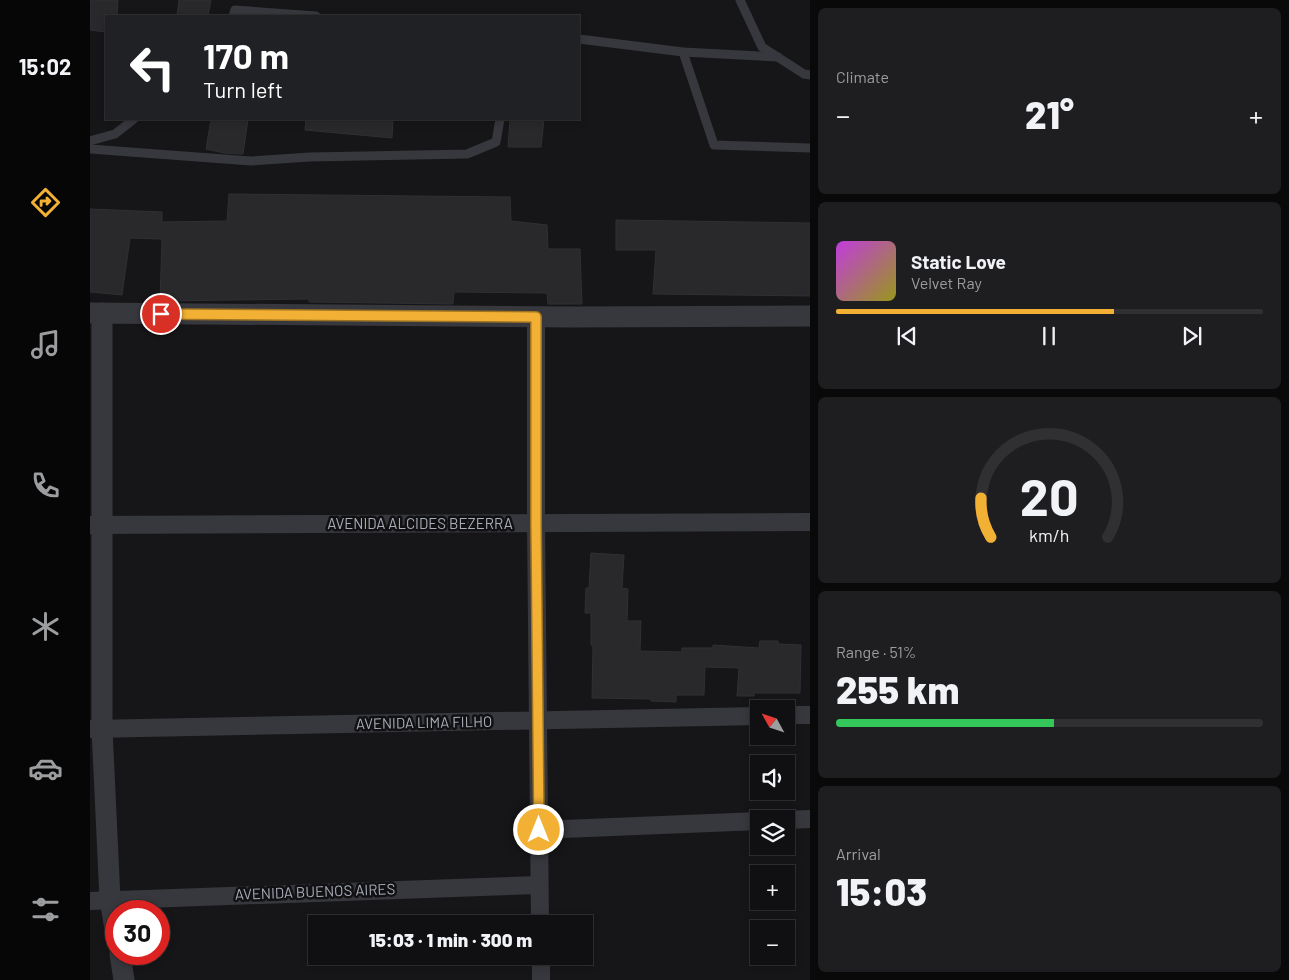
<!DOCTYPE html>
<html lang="en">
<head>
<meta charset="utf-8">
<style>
  body { margin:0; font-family:Barlow,sans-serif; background:#1e1e20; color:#f1f3f6; height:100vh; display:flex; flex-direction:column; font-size:19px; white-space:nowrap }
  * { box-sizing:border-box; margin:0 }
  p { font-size:16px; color:#9c9d9f }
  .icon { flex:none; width:28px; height:28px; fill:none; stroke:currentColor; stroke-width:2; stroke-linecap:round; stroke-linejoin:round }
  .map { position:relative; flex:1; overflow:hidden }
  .details { display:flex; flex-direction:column; gap:8px; padding:8px; background:#09090a; width:479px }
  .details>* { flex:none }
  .banner { position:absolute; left:15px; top:15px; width:475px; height:105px; border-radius:0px; box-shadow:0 2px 8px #0003,0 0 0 1px #303032; background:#202124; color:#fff; overflow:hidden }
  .needle { width:32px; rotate:310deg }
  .controls { position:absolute; left:660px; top:700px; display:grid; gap:10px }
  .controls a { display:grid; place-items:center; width:45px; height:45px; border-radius:0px; background:#101012; box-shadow:0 2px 8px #0003,0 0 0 1px #303032; font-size:25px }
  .speed { position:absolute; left:15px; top:900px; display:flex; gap:10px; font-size:25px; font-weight:700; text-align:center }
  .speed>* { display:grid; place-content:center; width:65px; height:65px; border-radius:50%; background:#101012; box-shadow:0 2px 8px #0003,0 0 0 1px #303032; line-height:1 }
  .speed .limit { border:8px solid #d22; background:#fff; color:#111 }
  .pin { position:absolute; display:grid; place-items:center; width:42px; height:42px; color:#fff; margin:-21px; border:2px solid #fff; border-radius:50%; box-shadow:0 1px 5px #0007 }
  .me { position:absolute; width:55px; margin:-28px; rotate:0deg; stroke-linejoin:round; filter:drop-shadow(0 0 4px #0008) }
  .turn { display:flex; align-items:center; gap:18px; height:105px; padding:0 15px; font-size:22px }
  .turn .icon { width:65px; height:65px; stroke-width:2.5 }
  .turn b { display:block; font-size:35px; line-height:42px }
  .big { font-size:38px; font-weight:800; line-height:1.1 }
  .details .tile { flex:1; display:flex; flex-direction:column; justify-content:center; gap:8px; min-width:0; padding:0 18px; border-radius:8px; background:#1e1e20 }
  .details .dial { align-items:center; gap:0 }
  .dial svg { height:130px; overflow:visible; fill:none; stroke:#303032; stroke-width:7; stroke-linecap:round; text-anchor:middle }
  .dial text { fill:#f1f3f6; stroke:none }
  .song { display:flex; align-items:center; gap:15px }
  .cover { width:60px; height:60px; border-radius:8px; background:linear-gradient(135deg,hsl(290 70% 55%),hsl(60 70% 35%)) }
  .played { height:5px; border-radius:2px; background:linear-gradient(90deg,#f2b134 65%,#303032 65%) }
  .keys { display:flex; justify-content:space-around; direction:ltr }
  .heat { display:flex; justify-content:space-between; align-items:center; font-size:28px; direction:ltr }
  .charge { height:8px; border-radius:4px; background:linear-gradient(90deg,#34c759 51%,#303032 0) }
  .trip { position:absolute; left:218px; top:915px; width:285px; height:50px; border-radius:0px; background:#101012; box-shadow:0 2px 8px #0003,0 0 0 1px #303032; font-weight:800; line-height:50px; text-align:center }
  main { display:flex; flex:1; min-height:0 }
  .tab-bar { display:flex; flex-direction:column; width:90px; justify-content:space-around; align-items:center; background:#060607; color:#9c9d9f }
  .tab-bar .icon { width:35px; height:35px }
  .tab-bar .on { color:#f2b134 }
  .tab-bar b { font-size:22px; color:#f1f3f6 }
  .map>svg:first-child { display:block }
  .building { fill:#29292c; stroke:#303034 }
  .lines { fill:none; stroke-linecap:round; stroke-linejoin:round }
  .service { stroke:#37383d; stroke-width:9 }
  .minor { stroke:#37383d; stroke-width:18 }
  .tertiary { stroke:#37383d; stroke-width:21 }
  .route-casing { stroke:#9d7322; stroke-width:12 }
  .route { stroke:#f2b134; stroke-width:9 }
  .labels { text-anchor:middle; stroke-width:5; stroke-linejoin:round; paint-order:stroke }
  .street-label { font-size:15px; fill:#a8adb8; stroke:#111113 }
</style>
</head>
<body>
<main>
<nav class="tab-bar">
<b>15:02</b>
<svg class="icon on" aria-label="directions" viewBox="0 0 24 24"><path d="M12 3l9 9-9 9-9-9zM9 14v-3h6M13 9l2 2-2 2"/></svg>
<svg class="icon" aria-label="music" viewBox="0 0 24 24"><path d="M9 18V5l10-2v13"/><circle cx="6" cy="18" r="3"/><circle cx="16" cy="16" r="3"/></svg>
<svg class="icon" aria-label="phone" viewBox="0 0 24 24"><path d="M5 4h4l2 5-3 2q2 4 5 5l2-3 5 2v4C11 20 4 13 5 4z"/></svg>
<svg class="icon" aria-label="climate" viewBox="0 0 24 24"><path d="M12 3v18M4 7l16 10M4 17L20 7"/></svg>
<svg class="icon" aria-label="car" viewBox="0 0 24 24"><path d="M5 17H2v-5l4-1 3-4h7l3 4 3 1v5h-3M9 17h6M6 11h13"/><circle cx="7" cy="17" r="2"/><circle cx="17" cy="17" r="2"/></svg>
<svg class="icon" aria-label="filters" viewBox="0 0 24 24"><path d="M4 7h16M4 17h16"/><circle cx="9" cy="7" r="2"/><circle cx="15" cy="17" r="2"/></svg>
</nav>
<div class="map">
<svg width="721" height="980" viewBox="0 0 721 980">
  <rect width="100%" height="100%" fill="#161618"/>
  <!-- building -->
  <g class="building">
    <polygon points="0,0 28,0 27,16 16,16 16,32 0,30"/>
    <polygon points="89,0 121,0 118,16 87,16"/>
    <polygon points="121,119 158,119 153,154 134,153 116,149"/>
    <polygon points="216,119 303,119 302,138 215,130"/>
    <polygon points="420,119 454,119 451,147 418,147"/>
    <polygon points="139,194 420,197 421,221 457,225 458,249 490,249 492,304 458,304 457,293 364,292 363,304 219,302 219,299 70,301 72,239 40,238 32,295 0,292 0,209 72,212 72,222 137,221"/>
    <polygon points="526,220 721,223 721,296 563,294 566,250 526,250"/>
    <polygon points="501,553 534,555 532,588 538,589 537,621 551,621 550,651 592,652 592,648 623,648 623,645 669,648 670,641 688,641 688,644 711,645 710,693 664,693 664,696 647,696 649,668 615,667 614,695 586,695 586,702 561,701 561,699 502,698 503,645 501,645 501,613 495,613 496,588 499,588"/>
  </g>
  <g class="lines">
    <!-- service -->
    <g class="service">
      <polyline points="650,0 672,47 714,74 721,75"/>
      <polyline points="143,16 145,10 226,16"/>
      <polyline points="489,39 593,52 688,57"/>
      <polyline points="593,52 624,145 721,148"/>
      <polyline points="0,141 25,134 44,119"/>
      <polyline points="0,149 161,161 220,157 377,154 406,142 410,119"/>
    </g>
    <!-- minor -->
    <g class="minor">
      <polyline points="446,317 446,523 450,924"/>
      <polyline points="0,525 721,522"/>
      <polyline points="696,715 721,715"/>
      <polyline points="0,729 669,716"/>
      <polyline points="696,820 721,819"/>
      <polyline points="449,830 669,821"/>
      <polyline points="0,901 449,885"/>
      <polyline points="451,956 451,980"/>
    </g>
    <!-- tertiary -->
    <g class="tertiary">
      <polyline points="0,313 481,317 721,316"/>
      <polyline points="12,313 12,729 20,899 26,935"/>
      <polyline points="30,954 34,980"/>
    </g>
  </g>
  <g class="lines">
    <!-- route casing -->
    <g class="route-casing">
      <polyline id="route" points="71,314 446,317 446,523 449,830"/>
    </g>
    <!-- route -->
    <use href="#route" class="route"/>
  </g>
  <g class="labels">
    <!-- street labels -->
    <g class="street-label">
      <text x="330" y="529">AVENIDA ALCIDES BEZERRA</text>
      <text transform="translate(334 723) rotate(-1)" y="5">AVENIDA LIMA FILHO</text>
      <text transform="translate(225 892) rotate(-2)" y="5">AVENIDA BUENOS AIRES</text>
    </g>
  </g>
</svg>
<div class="controls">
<a><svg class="needle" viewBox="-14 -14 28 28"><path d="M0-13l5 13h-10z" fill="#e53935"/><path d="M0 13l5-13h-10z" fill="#9c9d9f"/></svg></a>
<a><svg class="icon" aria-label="sound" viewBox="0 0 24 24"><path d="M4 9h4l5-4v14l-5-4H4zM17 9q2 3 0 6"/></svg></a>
<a><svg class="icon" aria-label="layers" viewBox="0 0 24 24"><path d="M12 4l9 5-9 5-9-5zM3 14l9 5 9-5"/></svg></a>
<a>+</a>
<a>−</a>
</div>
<div class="speed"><div class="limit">30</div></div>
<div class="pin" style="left:71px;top:314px;background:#d93025"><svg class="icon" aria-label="arrive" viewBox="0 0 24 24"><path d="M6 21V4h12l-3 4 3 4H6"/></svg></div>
<svg class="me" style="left:449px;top:830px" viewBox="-20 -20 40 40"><circle r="17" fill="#f2b134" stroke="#fff" stroke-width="3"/><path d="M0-11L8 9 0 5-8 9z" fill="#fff"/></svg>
<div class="trip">15:03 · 1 min · 300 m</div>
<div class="banner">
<div class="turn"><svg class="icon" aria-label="left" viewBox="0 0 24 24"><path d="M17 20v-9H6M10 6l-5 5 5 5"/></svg><div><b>170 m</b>Turn left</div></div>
</div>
</div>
<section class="details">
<div class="tile"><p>Climate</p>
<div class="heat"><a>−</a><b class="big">21°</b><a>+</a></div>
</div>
<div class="tile">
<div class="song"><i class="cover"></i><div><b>Static Love</b><p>Velvet Ray</p></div></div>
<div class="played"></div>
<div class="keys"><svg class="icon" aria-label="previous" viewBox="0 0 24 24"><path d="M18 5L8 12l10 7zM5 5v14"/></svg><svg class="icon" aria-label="pause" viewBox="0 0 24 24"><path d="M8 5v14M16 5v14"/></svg><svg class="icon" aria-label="next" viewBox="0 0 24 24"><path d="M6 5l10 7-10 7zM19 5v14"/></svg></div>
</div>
<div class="tile dial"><svg viewBox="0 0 100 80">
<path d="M14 69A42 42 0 1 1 86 69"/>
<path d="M14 69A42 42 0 0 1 8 45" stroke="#f2b134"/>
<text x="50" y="56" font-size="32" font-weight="700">20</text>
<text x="50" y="72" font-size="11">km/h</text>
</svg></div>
<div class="tile"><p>Range · 51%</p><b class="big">255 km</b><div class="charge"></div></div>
<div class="tile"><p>Arrival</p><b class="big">15:03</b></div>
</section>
</main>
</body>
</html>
